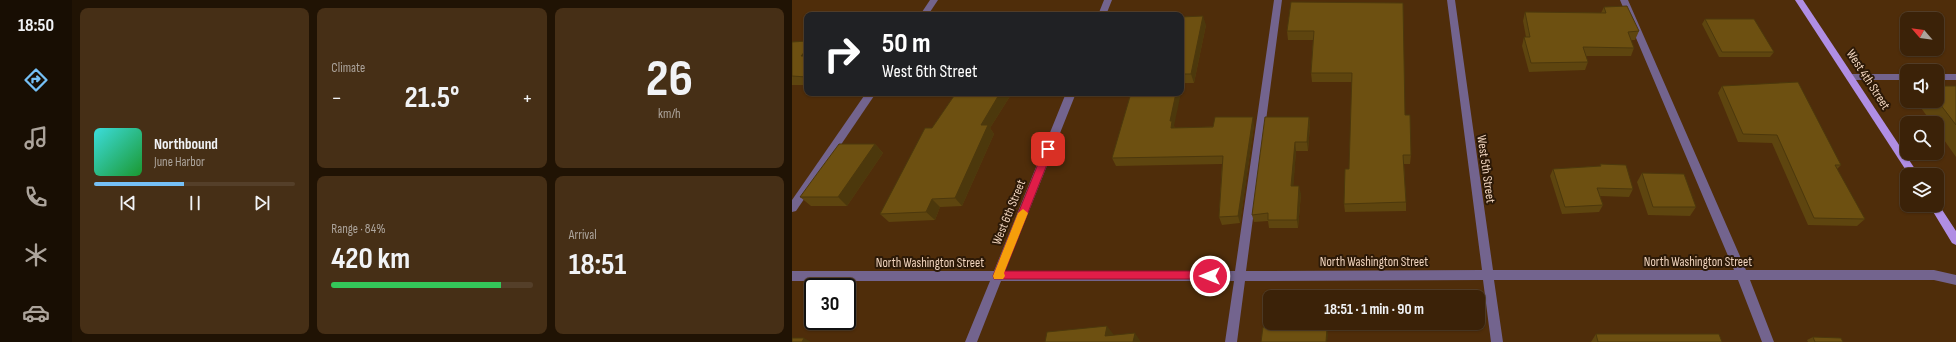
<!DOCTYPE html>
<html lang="en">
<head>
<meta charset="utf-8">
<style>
  body { margin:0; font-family:"Sofia Sans Condensed",sans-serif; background:#462f16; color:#f1f3f6; height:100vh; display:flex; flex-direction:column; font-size:15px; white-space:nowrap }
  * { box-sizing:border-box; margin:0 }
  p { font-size:13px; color:#aca49c }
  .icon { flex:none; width:22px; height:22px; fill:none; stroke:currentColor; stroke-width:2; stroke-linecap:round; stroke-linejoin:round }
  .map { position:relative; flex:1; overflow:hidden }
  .details { display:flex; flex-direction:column; gap:8px; padding:8px; background:#201304; width:720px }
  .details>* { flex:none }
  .guide { position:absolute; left:12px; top:12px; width:380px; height:84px; border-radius:8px; box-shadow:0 1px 3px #0004,0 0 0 1px #543f29; background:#202124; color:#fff; overflow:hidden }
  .needle { width:26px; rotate:298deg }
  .buttons { position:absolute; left:1108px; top:12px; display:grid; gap:8px }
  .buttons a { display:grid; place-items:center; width:44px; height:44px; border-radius:8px; background:#3b2208; box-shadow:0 1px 3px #0004,0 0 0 1px #543f29; font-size:20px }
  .speed { position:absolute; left:12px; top:278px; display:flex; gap:8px; font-size:20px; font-weight:700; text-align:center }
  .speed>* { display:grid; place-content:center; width:52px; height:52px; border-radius:50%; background:#3b2208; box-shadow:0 1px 3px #0004,0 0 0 1px #543f29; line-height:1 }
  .speed .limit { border:2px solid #111; border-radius:6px; background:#fff; color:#111 }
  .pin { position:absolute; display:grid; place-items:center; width:34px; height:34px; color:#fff; margin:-17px; border-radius:8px; box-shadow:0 2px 6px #0006 }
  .me { position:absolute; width:44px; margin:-22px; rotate:270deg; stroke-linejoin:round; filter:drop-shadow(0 0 3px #0008) }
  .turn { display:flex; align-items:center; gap:14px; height:84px; padding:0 12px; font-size:18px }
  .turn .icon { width:52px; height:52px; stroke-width:2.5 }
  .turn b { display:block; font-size:28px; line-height:34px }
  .big { font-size:30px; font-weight:700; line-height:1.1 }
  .details .widget { flex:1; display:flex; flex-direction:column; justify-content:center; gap:6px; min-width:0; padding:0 14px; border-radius:8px; background:#462f16 }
  .details .dial { align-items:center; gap:0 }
  .dial b { font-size:52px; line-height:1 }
  .song { display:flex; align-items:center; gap:12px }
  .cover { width:48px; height:48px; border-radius:6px; background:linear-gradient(135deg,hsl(180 70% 55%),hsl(130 70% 35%)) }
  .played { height:4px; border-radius:2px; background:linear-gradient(90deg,#75c0f6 45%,#543f29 45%) }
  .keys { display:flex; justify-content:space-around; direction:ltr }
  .heat { display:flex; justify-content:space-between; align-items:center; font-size:22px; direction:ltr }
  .charge { height:6px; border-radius:3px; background:linear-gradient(90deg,#34c759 84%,#543f29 0) }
  .details .tiles { flex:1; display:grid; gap:8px; grid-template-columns:repeat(3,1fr) }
  .widget:first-child { grid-row:span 2 }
  .trip { position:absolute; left:471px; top:290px; width:222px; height:40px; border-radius:8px; background:#3b2208; box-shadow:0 1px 3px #0004,0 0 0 1px #543f29; font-weight:700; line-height:40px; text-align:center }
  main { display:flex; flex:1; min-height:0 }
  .tabs { display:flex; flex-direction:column; width:72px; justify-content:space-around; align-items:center; background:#180e03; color:#aca49c }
  .tabs .icon { width:28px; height:28px }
  .tabs .selected { color:#75c0f6 }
  .tabs b { font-size:18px; color:#f1f3f6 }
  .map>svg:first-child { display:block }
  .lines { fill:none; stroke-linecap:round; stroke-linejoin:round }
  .minor { fill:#73648e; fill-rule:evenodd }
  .major { fill:#b08ee4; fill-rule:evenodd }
  .wall { fill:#5e450f }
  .shaded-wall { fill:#4c380c }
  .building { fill:#6d5011; stroke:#4c380c }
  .route { fill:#e11d48; stroke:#92132f }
  .slow { fill:#f59e0b }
  .labels { text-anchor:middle; stroke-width:4; stroke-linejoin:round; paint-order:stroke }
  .street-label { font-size:13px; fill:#f0d4be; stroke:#2c1907 }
</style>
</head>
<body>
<main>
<nav class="tabs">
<b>18:50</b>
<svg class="icon selected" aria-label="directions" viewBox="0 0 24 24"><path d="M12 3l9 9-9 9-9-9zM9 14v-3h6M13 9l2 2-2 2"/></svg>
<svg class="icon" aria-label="music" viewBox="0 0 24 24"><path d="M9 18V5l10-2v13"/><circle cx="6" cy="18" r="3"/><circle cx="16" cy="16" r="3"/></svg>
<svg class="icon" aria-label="phone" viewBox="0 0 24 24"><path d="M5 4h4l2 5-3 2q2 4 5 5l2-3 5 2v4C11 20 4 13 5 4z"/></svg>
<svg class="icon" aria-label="climate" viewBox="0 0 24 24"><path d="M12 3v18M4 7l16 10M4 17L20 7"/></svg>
<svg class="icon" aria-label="car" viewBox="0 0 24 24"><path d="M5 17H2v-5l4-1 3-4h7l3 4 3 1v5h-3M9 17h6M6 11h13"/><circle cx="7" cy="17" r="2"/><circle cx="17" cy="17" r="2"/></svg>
</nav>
<section class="details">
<div class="tiles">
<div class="widget">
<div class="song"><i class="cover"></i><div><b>Northbound</b><p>June Harbor</p></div></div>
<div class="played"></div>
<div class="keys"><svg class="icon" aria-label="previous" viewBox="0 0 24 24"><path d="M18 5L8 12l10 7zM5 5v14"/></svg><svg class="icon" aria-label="pause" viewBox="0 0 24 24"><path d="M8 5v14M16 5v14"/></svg><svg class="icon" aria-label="next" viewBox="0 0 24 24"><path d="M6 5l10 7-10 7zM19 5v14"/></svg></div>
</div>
<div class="widget"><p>Climate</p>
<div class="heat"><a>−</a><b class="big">21.5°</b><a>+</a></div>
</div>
<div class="widget dial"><b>26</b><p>km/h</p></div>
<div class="widget"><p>Range · 84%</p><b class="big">420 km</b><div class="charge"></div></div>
<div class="widget"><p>Arrival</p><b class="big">18:51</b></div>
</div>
</section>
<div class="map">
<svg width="1164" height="342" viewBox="0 0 1164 342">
  <rect width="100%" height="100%" fill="#4f2d0a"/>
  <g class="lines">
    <!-- minor -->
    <g class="minor">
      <polygon points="138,0 146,0 136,15 128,15"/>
      <polygon points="312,0 320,0 314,15 306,15"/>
      <polygon points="482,0 490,0 454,271 690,270 655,0 663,0 701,270 942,270 828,0 836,0 954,270 1142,270 1164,275 1164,285 1142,280 958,280 982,342 970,342 946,280 702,280 711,342 699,342 691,280 453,281 445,342 433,342 442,281 209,281 185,342 173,342 198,281 0,281 0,271 202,271 274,93 284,93 213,271 443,271"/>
      <polygon points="1059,74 1115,74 1115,80 1059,80 1055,77"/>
      <rect x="1145" y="74" width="19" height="6"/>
      <polygon points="74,93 84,93 4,211 0,212 0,200"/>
    </g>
    <!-- major -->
    <g class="major">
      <polygon points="1003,0 1011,0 1127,175 1117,175"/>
      <polygon points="1145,202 1164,231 1164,245 1160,243 1137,205 1145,205"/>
    </g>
  </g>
  <!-- wall -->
  <g class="wall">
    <polygon points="499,2 613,115 619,155 618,164 612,164 614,202 614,211 553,212 552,204 557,169 560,82 520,82 519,73 521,40 496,40 495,31"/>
    <polygon points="812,7 847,31 843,40 839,40 842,48 839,56 794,56 796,62 793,70 737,72 730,46 732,37 734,37 731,21 733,12 809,13"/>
    <polygon points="389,17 414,25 402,83 391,83 389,92"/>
    <polygon points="913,19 982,52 978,57 927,57 910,24"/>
    <polygon points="15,41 15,85 0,85 0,42"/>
    <polygon points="930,86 1049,165 1045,169 1073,219 1065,226 1016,225 980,143 946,142 926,93"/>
    <polygon points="1145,86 1164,86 1164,157 1145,130 1145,123 1140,123 1124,101 1145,101"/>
    <polygon points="164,93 220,93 198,128 202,134 170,206 148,207 143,220 97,222 88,214 140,128"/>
    <polygon points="517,117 518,125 516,151 504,151 501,186 509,194 506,228 477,228 476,221 462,222 460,215"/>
    <polygon points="462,125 448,223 430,225 427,217 430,164 324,166 320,158 382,126 383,128"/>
    <polygon points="83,144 91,153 55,206 19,206 8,197"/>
    <polygon points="808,164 841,189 837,197 808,196 811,205 807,212 770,214 758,176 761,169 808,166"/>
    <polygon points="850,173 904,207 898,216 856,215 845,182"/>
    <polygon points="804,334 930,342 799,342"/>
    <polygon points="1021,337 1051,342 1016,342 1015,340"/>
  </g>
  <!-- shaded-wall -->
  <g class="shaded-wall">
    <polygon points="411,16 414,25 402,83 399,74"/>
    <polygon points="15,49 15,62 9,56"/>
    <polygon points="389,77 391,83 389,92"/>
    <polygon points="208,93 220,93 198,128 202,134 170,206 163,198 189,125"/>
    <polygon points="384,93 389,93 382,126 383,130 379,128 378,121"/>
    <polygon points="461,117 462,125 448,223 446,216"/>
    <polygon points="517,117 518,125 516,151 515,142"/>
    <polygon points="503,142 504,151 501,194 499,186"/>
    <polygon points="83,144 91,153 55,206 46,197"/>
    <polygon points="507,186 509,194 506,228 505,220"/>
    <polygon points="140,199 148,207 143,220 134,212"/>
    <polygon points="315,326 322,335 313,336"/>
    <polygon points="535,328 536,335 535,342 534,342"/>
    <polygon points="343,333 349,342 341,342"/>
    <polygon points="12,338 19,342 10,342"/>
  </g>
  <!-- building -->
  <g class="building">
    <polygon points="499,2 611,3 613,115 618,115 619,155 611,155 614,202 552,204 553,169 557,169 560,73 519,73 522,31 495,31"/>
    <polygon points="835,6 847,31 836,32 842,48 791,47 796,62 739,63 732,37 738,37 733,12 814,13 812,7"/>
    <polygon points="411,16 399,74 389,74 389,17"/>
    <polygon points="913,19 962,19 982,52 930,52"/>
    <polygon points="15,41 15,49 9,56 15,56 15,77 0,76 0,42"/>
    <polygon points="1006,82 1049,165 1043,165 1073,219 1022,218 985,135 951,134 930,86"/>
    <polygon points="1145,86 1164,86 1164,125 1145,100"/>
    <polygon points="164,93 208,93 189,125 196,125 163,198 140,199 134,212 88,214 133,128 140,128"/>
    <polygon points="339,93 384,93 378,121 380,121 379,128 421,127 423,117 461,117 446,216 427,217 431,156 320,158"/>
    <polygon points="473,117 517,117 515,142 503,142 499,186 507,186 505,220 476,220 476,213 460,215"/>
    <polygon points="47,144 83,144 46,197 8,197 27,171"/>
    <polygon points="808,164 834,165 841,189 805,188 811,205 773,207 761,169 809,166"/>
    <polygon points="850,173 892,174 904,207 861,207"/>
    <polygon points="315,326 313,336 343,333 341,342 253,342 255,332"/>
    <polygon points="471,327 535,328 534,342 469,342"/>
    <polygon points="804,334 927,334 930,342 806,342"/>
    <polygon points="1021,337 1049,338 1051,342 1023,342"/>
    <polygon points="0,338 12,338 10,342 0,342"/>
  </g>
  <!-- route -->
  <polygon class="route" points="256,146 261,149 213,271 418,271 421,272 423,276 421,279 202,279 201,276 252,149"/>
  <!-- slow -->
  <polygon class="slow" points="231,209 236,213 212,273 213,276 211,279 202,279 201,276 226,213"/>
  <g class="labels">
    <!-- street labels -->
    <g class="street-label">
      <text transform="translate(1077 79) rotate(57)" y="5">West 4th Street</text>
      <text transform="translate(695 169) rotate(82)" y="5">West 5th Street</text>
      <text transform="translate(216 212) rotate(-68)" y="5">West 6th Street</text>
      <text x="582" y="266">North Washington Street</text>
      <text x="906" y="266">North Washington Street</text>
      <text x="138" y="267">North Washington Street</text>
    </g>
  </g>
</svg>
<div class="buttons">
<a><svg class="needle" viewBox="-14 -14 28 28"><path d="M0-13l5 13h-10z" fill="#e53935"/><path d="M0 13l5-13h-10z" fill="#aca49c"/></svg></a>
<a><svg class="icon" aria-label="sound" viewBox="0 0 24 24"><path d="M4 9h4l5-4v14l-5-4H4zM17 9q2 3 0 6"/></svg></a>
<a><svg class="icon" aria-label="search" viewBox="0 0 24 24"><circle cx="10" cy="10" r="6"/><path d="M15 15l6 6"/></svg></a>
<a><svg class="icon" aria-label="layers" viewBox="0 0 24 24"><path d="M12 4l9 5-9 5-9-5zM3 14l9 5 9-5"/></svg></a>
</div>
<div class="speed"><div class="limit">30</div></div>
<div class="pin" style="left:256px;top:149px;background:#d93025"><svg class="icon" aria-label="arrive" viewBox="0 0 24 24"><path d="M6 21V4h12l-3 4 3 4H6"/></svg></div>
<svg class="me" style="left:418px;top:276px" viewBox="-20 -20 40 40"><circle r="17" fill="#e11d48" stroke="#fff" stroke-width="3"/><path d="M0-11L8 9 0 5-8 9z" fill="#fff"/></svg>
<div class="trip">18:51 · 1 min · 90 m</div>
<div class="guide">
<div class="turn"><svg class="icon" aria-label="right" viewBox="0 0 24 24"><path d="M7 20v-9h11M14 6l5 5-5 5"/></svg><div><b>50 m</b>West 6th Street</div></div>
</div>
</div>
</main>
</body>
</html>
